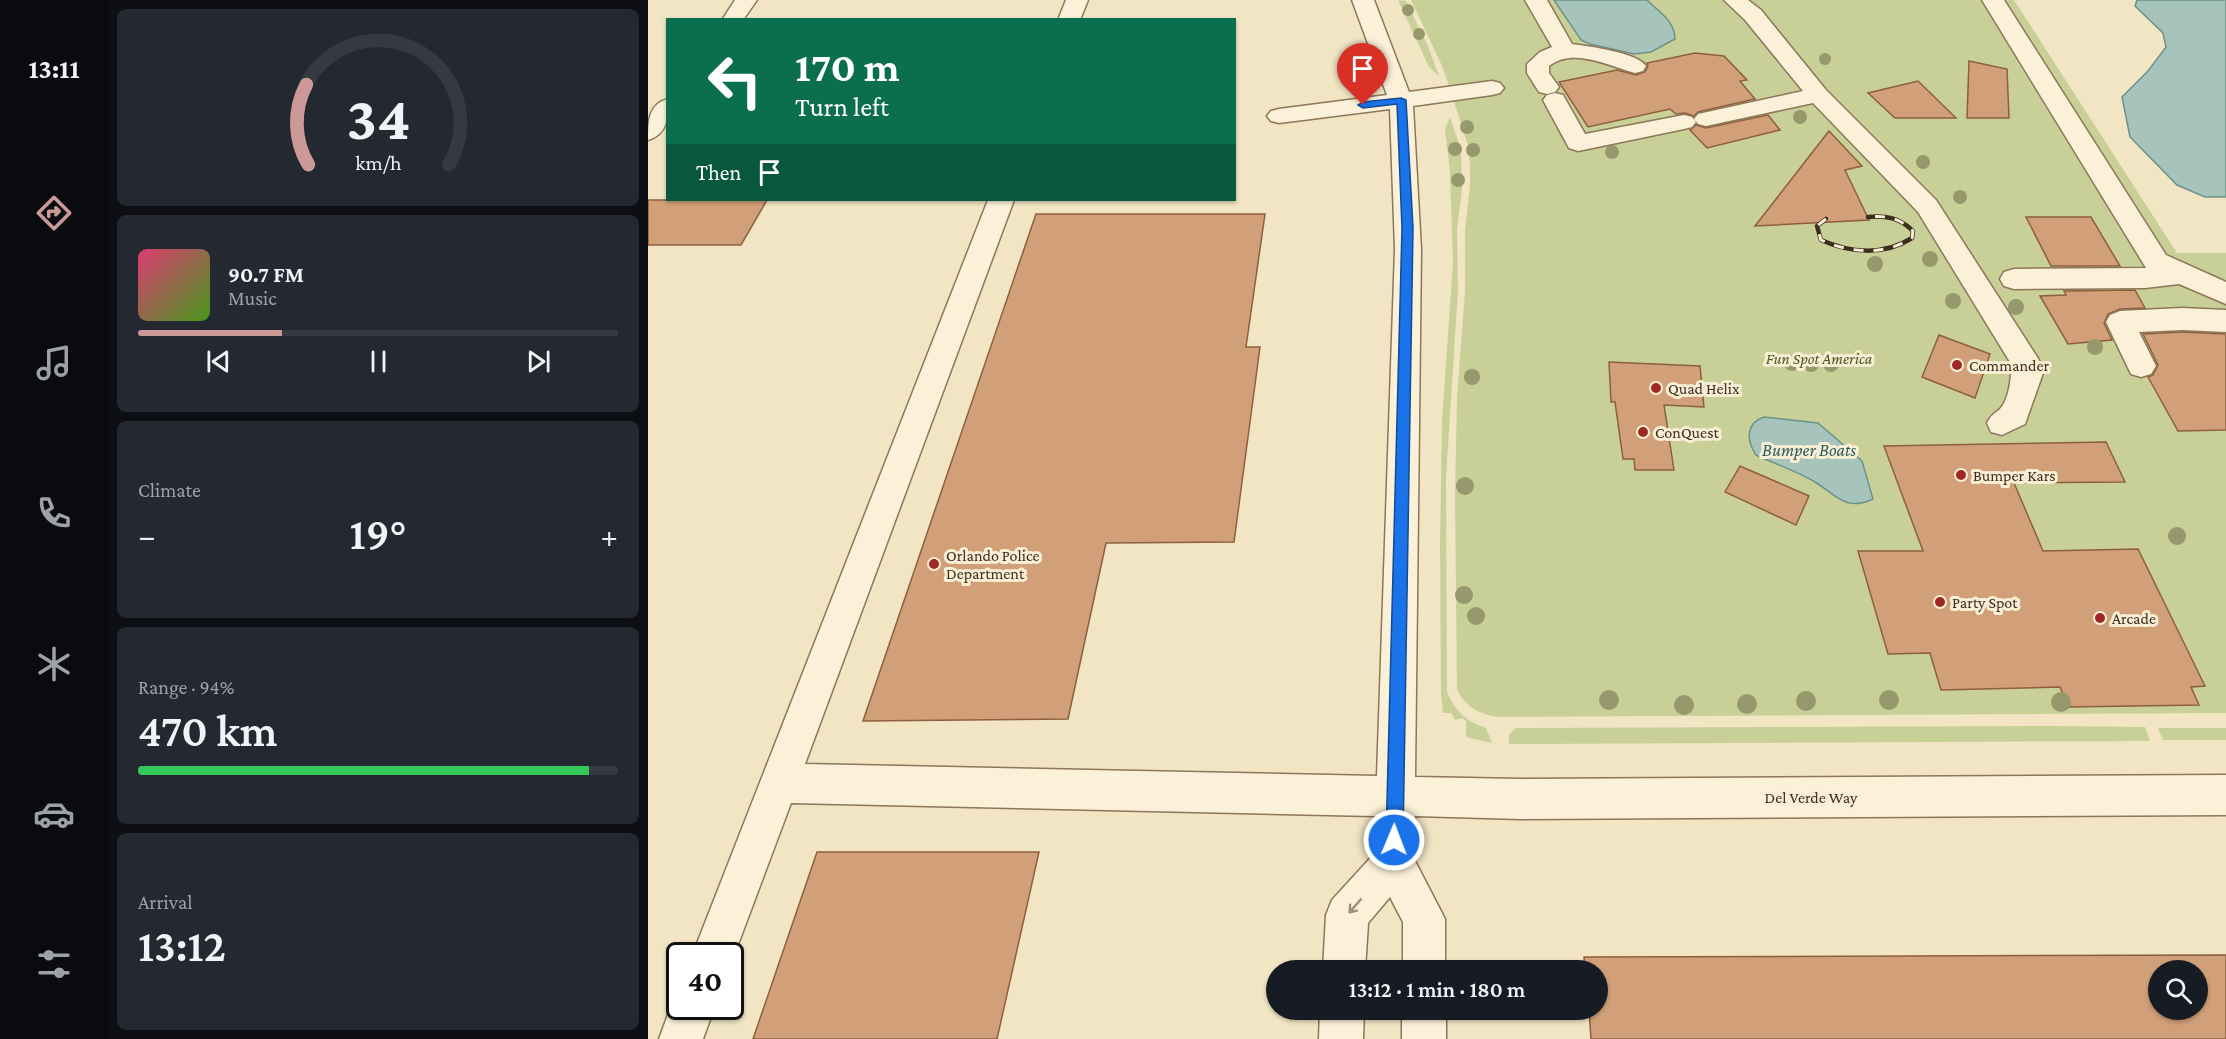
<!DOCTYPE html>
<html lang="en">
<head>
<meta charset="utf-8">
<style>
  body { margin:0; font-family:"Crimson Pro",serif; background:#242831; color:#f1f3f6; height:100vh; display:flex; flex-direction:column; font-size:22px; white-space:nowrap }
  * { box-sizing:border-box; margin:0 }
  p { font-size:20px; color:#9ea1a6 }
  .icon { flex:none; width:33px; height:33px; fill:none; stroke:currentColor; stroke-width:2; stroke-linecap:round; stroke-linejoin:round }
  .map { position:relative; flex:1; overflow:hidden }
  .side { display:flex; flex-direction:column; gap:9px; padding:9px; background:#0d0f14; width:540px }
  .side>* { flex:none }
  .guide { position:absolute; left:18px; top:18px; width:570px; height:183px; border-radius:0px; box-shadow:0 2px 4px #0004; background:#0b6e4f; color:#fff; overflow:hidden }
  .buttons { position:absolute; left:1500px; top:960px; display:grid; gap:12px }
  .buttons a { display:grid; place-items:center; width:60px; height:60px; border-radius:50%; background:#171b24; box-shadow:0 2px 4px #0004; font-size:30px }
  .speed { position:absolute; left:18px; top:942px; display:flex; gap:12px; font-size:30px; font-weight:700; text-align:center }
  .speed>* { display:grid; place-content:center; width:78px; height:78px; border-radius:50%; background:#171b24; box-shadow:0 2px 4px #0004; line-height:1 }
  .speed .limit { border:3px solid #111; border-radius:9px; background:#fff; color:#111 }
  .pin { position:absolute; display:grid; place-items:center; width:51px; height:51px; color:#fff; margin:-62px -26px; border-radius:50% 50% 50% 0; rotate:-45deg; box-shadow:0 0 6px #0007 }
  .pin .icon { rotate:45deg }
  .me { position:absolute; width:66px; margin:-33px; rotate:1deg; stroke-linejoin:round; filter:drop-shadow(0 0 4px #0008) }
  .turn { display:flex; align-items:center; gap:21px; height:126px; padding:0 30px; font-size:27px }
  .turn .icon { width:78px; height:78px; stroke-width:2.5 }
  .turn b { display:block; font-size:42px; line-height:51px }
  .then { display:flex; align-items:center; height:57px; padding:0 30px; background:#0003; gap:12px; font-size:22px }
  .big { font-size:45px; font-weight:600; line-height:1.1 }
  .side .card { flex:1; display:flex; flex-direction:column; justify-content:center; gap:9px; min-width:0; padding:0 21px; border-radius:9px; background:#242831 }
  .side .dial { align-items:center; gap:0 }
  .dial svg { height:156px; overflow:visible; fill:none; stroke:#363941; stroke-width:7; stroke-linecap:round; text-anchor:middle }
  .dial text { fill:#f1f3f6; stroke:none }
  .song { display:flex; align-items:center; gap:18px }
  .cover { width:72px; height:72px; border-radius:9px; background:linear-gradient(135deg,hsl(340 70% 55%),hsl(100 70% 35%)) }
  .played { height:6px; border-radius:3px; background:linear-gradient(90deg,#cc9898 30%,#363941 30%) }
  .keys { display:flex; justify-content:space-around; direction:ltr }
  .heat { display:flex; justify-content:space-between; align-items:center; font-size:33px; direction:ltr }
  .charge { height:9px; border-radius:4px; background:linear-gradient(90deg,#34c759 94%,#363941 0) }
  .trip { position:absolute; left:618px; top:960px; width:342px; height:60px; border-radius:30px; background:#171b24; box-shadow:0 2px 4px #0004; font-weight:600; line-height:60px; text-align:center }
  main { display:flex; flex:1; min-height:0 }
  .tabs { display:flex; flex-direction:column; width:108px; justify-content:space-around; align-items:center; background:#090b0e; color:#9ea1a6 }
  .tabs .icon { width:42px; height:42px }
  .tabs .selected { color:#cc9898 }
  .tabs b { font-size:27px; color:#f1f3f6 }
  .map>svg:first-child { display:block }
  .green { fill:#c8d097 }
  .water { fill:#a6c4bc; stroke:#6c938a; stroke-width:1.5 }
  .building { fill:#d1a078; stroke:#8d5f3e; stroke-width:1.5; fill-rule:evenodd }
  .lines { fill:none; stroke-linecap:round; stroke-linejoin:round }
  .minor-casing { stroke:#8d7659; stroke-width:3 }
  .minor { fill:#fbf1d8; fill-rule:evenodd }
  .rail-casing { stroke:#3c2d1e; stroke-width:4.5 }
  .rail { stroke:#f8eed4; stroke-width:3; stroke-dasharray:10; stroke-linecap:butt }
  .tree { fill:#95996b }
  .oneway { stroke:#9c8f7b }
  .route { fill:#1a73e8; stroke:#114b97; stroke-width:1.5 }
  .poi-dot { fill:#9f2826; stroke:#f8eed4; stroke-width:2 }
  .labels { text-anchor:middle; stroke-width:6; stroke-linejoin:round; paint-order:stroke }
  .park-label { font-size:16px; font-style:italic; fill:#4a5a23; stroke:#f8eed4 }
  .poi-label { font-size:16px; fill:#3c2d1e; stroke:#f8eed4; text-anchor:start }
  .street-label { font-size:16px; fill:#3c2d1e; stroke:#f8eed4 }
  .water-label { font-size:18px; font-style:italic; fill:#2c5c5b; stroke:#f8eed4 }
</style>
</head>
<body>
<main>
<nav class="tabs">
<b>13:11</b>
<svg class="icon selected" aria-label="directions" viewBox="0 0 24 24"><path d="M12 3l9 9-9 9-9-9zM9 14v-3h6M13 9l2 2-2 2"/></svg>
<svg class="icon" aria-label="music" viewBox="0 0 24 24"><path d="M9 18V5l10-2v13"/><circle cx="6" cy="18" r="3"/><circle cx="16" cy="16" r="3"/></svg>
<svg class="icon" aria-label="phone" viewBox="0 0 24 24"><path d="M5 4h4l2 5-3 2q2 4 5 5l2-3 5 2v4C11 20 4 13 5 4z"/></svg>
<svg class="icon" aria-label="climate" viewBox="0 0 24 24"><path d="M12 3v18M4 7l16 10M4 17L20 7"/></svg>
<svg class="icon" aria-label="car" viewBox="0 0 24 24"><path d="M5 17H2v-5l4-1 3-4h7l3 4 3 1v5h-3M9 17h6M6 11h13"/><circle cx="7" cy="17" r="2"/><circle cx="17" cy="17" r="2"/></svg>
<svg class="icon" aria-label="filters" viewBox="0 0 24 24"><path d="M4 7h16M4 17h16"/><circle cx="9" cy="7" r="2"/><circle cx="15" cy="17" r="2"/></svg>
</nav>
<section class="side">
<div class="card dial"><svg viewBox="0 0 100 80">
<path d="M14 69A42 42 0 1 1 86 69"/>
<path d="M14 69A42 42 0 0 1 13 28" stroke="#cc9898"/>
<text x="50" y="56" font-size="32" font-weight="700">34</text>
<text x="50" y="72" font-size="11">km/h</text>
</svg></div>
<div class="card">
<div class="song"><i class="cover"></i><div><b>90.7 FM</b><p>Music</p></div></div>
<div class="played"></div>
<div class="keys"><svg class="icon" aria-label="previous" viewBox="0 0 24 24"><path d="M18 5L8 12l10 7zM5 5v14"/></svg><svg class="icon" aria-label="pause" viewBox="0 0 24 24"><path d="M8 5v14M16 5v14"/></svg><svg class="icon" aria-label="next" viewBox="0 0 24 24"><path d="M6 5l10 7-10 7zM19 5v14"/></svg></div>
</div>
<div class="card"><p>Climate</p>
<div class="heat"><a>−</a><b class="big">19°</b><a>+</a></div>
</div>
<div class="card"><p>Range · 94%</p><b class="big">470 km</b><div class="charge"></div></div>
<div class="card"><p>Arrival</p><b class="big">13:12</b></div>
</section>
<div class="map">
<svg width="1578" height="1039" viewBox="0 0 1578 1039">
  <rect width="100%" height="100%" fill="#f1e5c4"/>
  <!-- green -->
  <g class="green">
    <polygon points="750,0 758,1 780,46 791,76 781,67"/>
    <path d="M763,0H1366L1529,253H1578V713L851,717C831,714 819,708 809,690L807,495L809,397L817,292V230L822,185V165L820,145L795,68Z"/>
    <path d="M802,117L813,150L814,189L809,230L810,290L798,478L799,692C807,711 819,722 838,728L844,743L818,737V721L814,718L807,720L803,713H795L793,694L792,545L794,420L805,263L802,172L797,129Z"/>
    <polygon points="1404,726 1497,727 1502,741 861,744 861,735 867,728"/>
    <polygon points="1510,728 1578,728 1578,740 1515,740"/>
  </g>
  <!-- water -->
  <g class="water">
    <path d="M906,0H999C1011,12 1027,21 1027,39L1003,52L986,54L942,44L933,40Z"/>
    <polygon points="1489,0 1578,0 1578,197 1557,197 1529,185 1482,137 1474,97 1500,71 1518,47 1515,33 1487,6"/>
    <path d="M1116,417L1170,423L1214,461L1225,499C1198,512 1188,495 1167,482C1149,471 1127,464 1108,455C1098,440 1098,423 1116,417Z"/>
  </g>
  <!-- building -->
  <g class="building">
    <polygon points="1047,53 1076,56 1099,80 1092,81 1107,99 1050,112 1046,116 1037,113 1028,114 1022,109 940,127 911,82 969,70 988,75 997,72 1000,66 999,63"/>
    <polygon points="1321,61 1359,69 1361,118 1319,118"/>
    <polygon points="1270,81 1308,118 1247,118 1220,93"/>
    <polygon points="1120,115 1132,130 1059,148 1042,130 1048,125 1058,128"/>
    <polygon points="1181,131 1214,166 1197,170 1221,220 1107,226"/>
    <polygon points="0,200 119,200 93,245 0,245"/>
    <polygon points="388,214 617,214 598,347 612,347 586,542 458,543 420,719 215,721"/>
    <polygon points="1378,217 1443,217 1472,266 1403,266"/>
    <polygon points="1487,290 1497,308 1472,309 1460,314 1456,323 1464,340 1420,344 1392,296 1418,295 1416,291"/>
    <polygon points="1534,332 1578,334 1578,430 1530,431 1500,377 1505,375 1510,365 1495,334"/>
    <polygon points="1291,335 1342,354 1327,398 1274,377"/>
    <polygon points="961,362 1052,366 1056,407 1016,405 1026,470 987,470 986,459 975,459 967,402 963,402"/>
    <polygon points="1458,442 1477,482 1366,483 1395,551 1490,549 1557,686 1543,687 1551,705 1420,707 1412,687 1293,690 1282,653 1240,654 1210,551 1275,551 1236,446"/>
    <polygon points="1092,466 1161,496 1148,525 1077,492"/>
    <polygon points="169,852 391,852 349,1039 105,1039"/>
    <path d="M1578,955V1039H943L941,1010H950V970H937L936,957ZM1510,970H1550V1010H1510Z"/>
  </g>
  <g class="lines">
    <!-- minor casing -->
    <g class="minor-casing">
      <g id="minor">
        <polygon points="87,0 109,0 95,20 74,20"/>
        <polygon points="418,0 440,0 432,20 410,20"/>
        <polygon points="704,0 726,0 761,92 844,81 852,83 856,88 852,93 844,95 765,106 773,249 767,777 873,779 1578,775 1578,815 873,819 767,816 766,859 797,919 797,970 755,970 755,922 742,897 720,923 717,970 675,970 678,915 684,900 726,854 727,816 143,803 82,966 82,956 44,956 340,200 366,200 157,764 729,776 747,249 742,109 631,123 623,121 619,116 623,111 631,109 739,95"/>
        <path d="M877,0H899L924,44C940,46 990,53 998,66L995,71L987,73C960,66 926,47 901,66V73L911,87L907,92L899,94L891,92L879,73V64L892,52L904,47Z"/>
        <path d="M1076,0H1100L1113,10L1178,90L1288,200L1391,360L1395,373L1377,424L1354,435L1343,432L1339,423C1343,415 1346,414 1352,409C1361,400 1365,373 1362,362L1270,212L1165,103L1058,126L1050,124L1046,119L1050,114L1155,91L1097,20Z"/>
        <polygon points="1334,0 1356,0 1518,255 1578,282 1578,304 1531,284 1497,288 1366,289 1356,286 1352,279 1356,272 1366,269 1498,268"/>
        <polygon points="907,93 915,95 937,134 1036,115 1044,117 1048,122 1044,127 1036,129 930,151 921,148 895,100 899,95"/>
        <path d="M20,99C20,117 20,134 0,140C0,122 0,104 20,99Z"/>
        <polygon points="1534,308 1578,310 1578,332 1534,330 1491,332 1508,366 1503,374 1493,377 1483,374 1458,322 1462,315 1472,311"/>
        <polygon points="29,990 32,990 32,1006 67,1006 55,1039 11,1039"/>
        <polygon points="672,1010 716,1010 715,1039 671,1039"/>
        <rect x="754" y="1010" width="44" height="29"/>
      </g>
    </g>
    <!-- minor -->
    <use href="#minor" class="minor"/>
    <!-- rail casing -->
    <g class="rail-casing">
      <path id="rail" d="M1178,219L1169,226L1173,240C1202,253 1236,256 1264,238L1265,231C1252,218 1238,215 1220,217"/>
    </g>
    <!-- rail -->
    <use href="#rail" class="rail"/>
  </g>
  <!-- trees -->
  <g class="tree">
    <circle cx="760" cy="10" r="6"/>
    <circle cx="771" cy="34" r="6"/>
    <circle cx="1177" cy="59" r="6"/>
    <circle cx="1152" cy="117" r="7"/>
    <circle cx="819" cy="127" r="7"/>
    <circle cx="807" cy="149" r="7"/>
    <circle cx="825" cy="150" r="7"/>
    <circle cx="964" cy="152" r="7"/>
    <circle cx="1275" cy="162" r="7"/>
    <circle cx="810" cy="180" r="7"/>
    <circle cx="1312" cy="197" r="7"/>
    <circle cx="1282" cy="259" r="8"/>
    <circle cx="1227" cy="264" r="8"/>
    <circle cx="1305" cy="301" r="8"/>
    <circle cx="1368" cy="307" r="8"/>
    <circle cx="1447" cy="347" r="8"/>
    <circle cx="1144" cy="363" r="8"/>
    <circle cx="1163" cy="364" r="8"/>
    <circle cx="1183" cy="364" r="8"/>
    <circle cx="824" cy="377" r="8"/>
    <circle cx="817" cy="486" r="9"/>
    <circle cx="1529" cy="536" r="9"/>
    <circle cx="816" cy="595" r="9"/>
    <circle cx="828" cy="616" r="9"/>
    <circle cx="961" cy="700" r="10"/>
    <circle cx="1241" cy="700" r="10"/>
    <circle cx="1158" cy="701" r="10"/>
    <circle cx="1413" cy="702" r="10"/>
    <circle cx="1099" cy="704" r="10"/>
    <circle cx="1036" cy="705" r="10"/>
  </g>
  <!-- one-way arrows -->
  <defs><path id="oneway-shaft" d="M-6 0H5M1.5-3L5.5 0L1.5 3" fill="none" stroke-width="1.6" stroke-linecap="round" stroke-linejoin="round" transform="scale(1.5)"/></defs>
  <use class="oneway" href="#oneway-shaft" transform="translate(707 906) rotate(131)"/>
  <!-- route -->
  <polygon class="route" points="753,98 758,100 765,228 755,840 752,846 746,848 740,846 738,840 754,228 749,104 715,108 710,105 715,102"/>
  <!-- markers -->
  <g class="poi-dot">
    <circle cx="1309" cy="365" r="6"/>
    <circle cx="1008" cy="388" r="6"/>
    <circle cx="995" cy="432" r="6"/>
    <circle cx="1313" cy="475" r="6"/>
    <circle cx="286" cy="564" r="6"/>
    <circle cx="1292" cy="602" r="6"/>
    <circle cx="1452" cy="618" r="6"/>
  </g>
  <g class="labels">
    <!-- park labels -->
    <g class="park-label">
      <text x="1171" y="364">Fun Spot America</text>
    </g>
    <!-- poi labels -->
    <g class="poi-label">
      <text x="1321" y="371">Commander</text>
      <text x="1020" y="394">Quad Helix</text>
      <text x="1007" y="438">ConQuest</text>
      <text x="1325" y="481">Bumper Kars</text>
      <text x="298" y="561">Orlando Police<tspan x="298" dy="18">Department</tspan></text>
      <text x="1304" y="608">Party Spot</text>
      <text x="1464" y="624">Arcade</text>
    </g>
    <!-- street labels -->
    <g class="street-label">
      <text x="1163" y="803">Del Verde Way</text>
    </g>
    <!-- water labels -->
    <g class="water-label">
      <text x="1161" y="456">Bumper Boats</text>
    </g>
  </g>
</svg>
<div class="buttons">
<a><svg class="icon" aria-label="search" viewBox="0 0 24 24"><circle cx="10" cy="10" r="6"/><path d="M15 15l6 6"/></svg></a>
</div>
<div class="speed"><div class="limit">40</div></div>
<div class="pin" style="left:715px;top:105px;background:#d93025"><svg class="icon" aria-label="arrive" viewBox="0 0 24 24"><path d="M6 21V4h12l-3 4 3 4H6"/></svg></div>
<svg class="me" style="left:746px;top:840px" viewBox="-20 -20 40 40"><circle r="17" fill="#1a73e8" stroke="#fff" stroke-width="3"/><path d="M0-11L8 9 0 5-8 9z" fill="#fff"/></svg>
<div class="trip">13:12 · 1 min · 180 m</div>
<div class="guide">
<div class="turn"><svg class="icon" aria-label="left" viewBox="0 0 24 24"><path d="M17 20v-9H6M10 6l-5 5 5 5"/></svg><div><b>170 m</b>Turn left</div></div>
<div class="then">Then<svg class="icon" aria-label="arrive" viewBox="0 0 24 24"><path d="M6 21V4h12l-3 4 3 4H6"/></svg></div>
</div>
</div>
</main>
</body>
</html>
